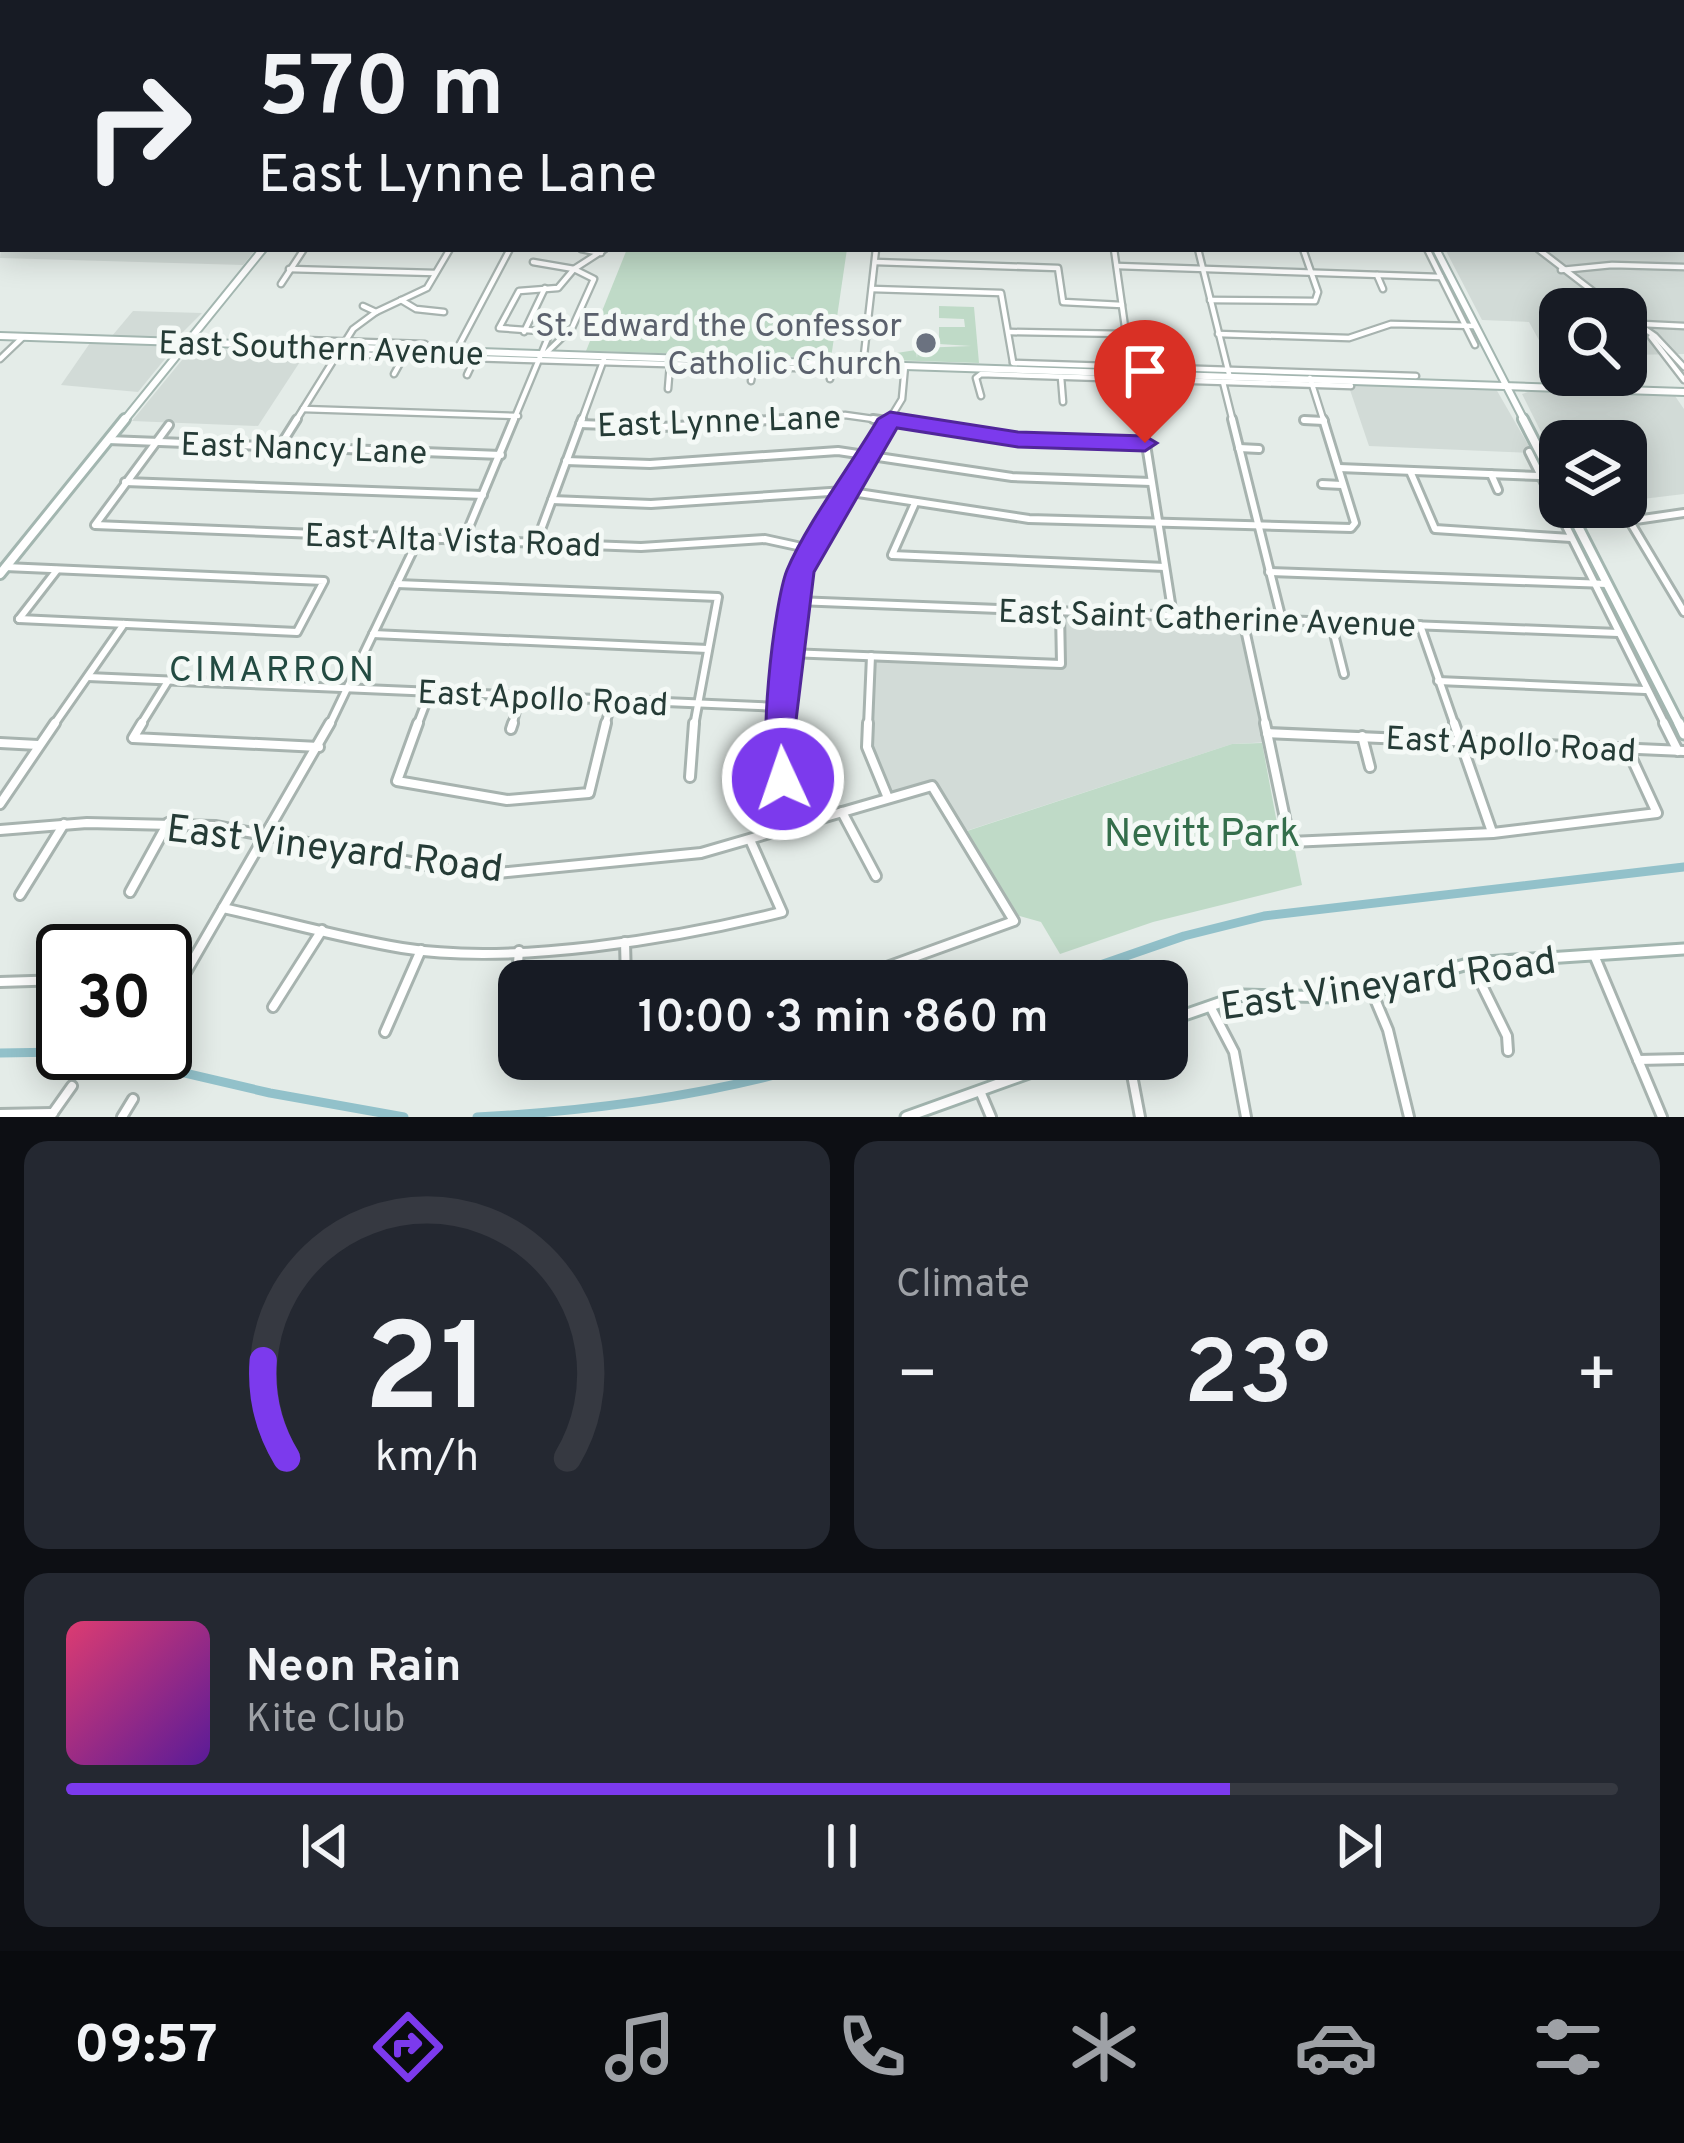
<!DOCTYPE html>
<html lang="en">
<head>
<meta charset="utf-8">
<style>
  body { margin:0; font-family:Overpass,sans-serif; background:#242831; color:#f1f3f6; height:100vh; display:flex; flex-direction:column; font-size:45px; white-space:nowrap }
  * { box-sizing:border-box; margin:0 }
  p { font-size:39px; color:#9ea1a6 }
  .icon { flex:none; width:66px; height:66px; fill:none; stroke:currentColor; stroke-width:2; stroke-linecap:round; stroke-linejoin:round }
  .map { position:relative; height:1117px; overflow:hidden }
  .details { display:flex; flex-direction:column; gap:24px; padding:24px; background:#0d0f14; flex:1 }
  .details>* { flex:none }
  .top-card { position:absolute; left:0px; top:0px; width:1686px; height:252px; box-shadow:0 6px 30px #0003; background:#171b24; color:#f1f3f6; overflow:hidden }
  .controls { position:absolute; left:1539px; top:288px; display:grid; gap:24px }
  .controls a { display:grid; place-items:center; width:108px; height:108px; border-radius:24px; background:#171b24; box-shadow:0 6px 30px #0003; font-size:60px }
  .speed { position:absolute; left:36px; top:924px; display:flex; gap:24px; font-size:60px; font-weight:700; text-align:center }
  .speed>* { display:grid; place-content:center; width:156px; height:156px; border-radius:50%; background:#171b24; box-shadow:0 6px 30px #0003; line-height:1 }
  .speed .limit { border:6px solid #111; border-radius:18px; background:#fff; color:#111 }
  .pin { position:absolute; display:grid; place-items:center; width:102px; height:102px; color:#fff; margin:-123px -51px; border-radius:50% 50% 50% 0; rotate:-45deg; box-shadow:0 0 12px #0007 }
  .pin .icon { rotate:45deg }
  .me { position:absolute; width:132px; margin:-66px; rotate:357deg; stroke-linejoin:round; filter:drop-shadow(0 0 9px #0008) }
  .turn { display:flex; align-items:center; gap:42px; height:252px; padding:0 60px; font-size:54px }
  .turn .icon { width:156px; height:156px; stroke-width:2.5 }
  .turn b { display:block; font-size:84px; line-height:102px }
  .big { font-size:90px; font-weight:600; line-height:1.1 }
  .details .card { flex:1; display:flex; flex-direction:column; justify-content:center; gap:18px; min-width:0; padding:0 42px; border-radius:24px; background:#242831 }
  .details .dial { align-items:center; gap:0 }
  .dial svg { height:312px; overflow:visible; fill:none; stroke:#363941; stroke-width:7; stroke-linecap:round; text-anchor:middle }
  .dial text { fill:#f1f3f6; stroke:none }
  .song { display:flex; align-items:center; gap:36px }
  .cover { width:144px; height:144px; border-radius:18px; background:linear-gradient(135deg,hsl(340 70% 55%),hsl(270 70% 35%)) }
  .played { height:12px; border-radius:6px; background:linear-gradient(90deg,#7c3aed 75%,#363941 75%) }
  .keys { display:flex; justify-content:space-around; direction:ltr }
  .heat { display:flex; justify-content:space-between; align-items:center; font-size:66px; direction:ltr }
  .details .tiles { flex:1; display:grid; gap:24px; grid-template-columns:1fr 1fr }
  .card:last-child { grid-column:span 2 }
  .trip { position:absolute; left:498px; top:960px; width:690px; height:120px; border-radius:24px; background:#171b24; box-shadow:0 6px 30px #0003; font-weight:600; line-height:120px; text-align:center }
  .tab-bar { display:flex; height:192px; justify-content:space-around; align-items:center; background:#090b0e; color:#9ea1a6 }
  .tab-bar .icon { width:84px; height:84px }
  .tab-bar .on { color:#7c3aed }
  .tab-bar b { font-size:54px; color:#f1f3f6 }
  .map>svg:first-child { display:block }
  .built { fill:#d2dbd7 }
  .green { fill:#bfdac7 }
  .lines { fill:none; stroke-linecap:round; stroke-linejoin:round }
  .canal { stroke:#92c1ca; stroke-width:9 }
  .street-far3-casing { stroke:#a7b3af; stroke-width:6 }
  .street-far2-casing { stroke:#a7b3af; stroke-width:9 }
  .street-far1-casing { stroke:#a7b3af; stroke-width:12 }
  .street-casing { stroke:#a7b3af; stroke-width:14 }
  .secondary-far2-casing { stroke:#a3b6b0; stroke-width:10 }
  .secondary-far1-casing { stroke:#a3b6b0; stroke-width:14 }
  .secondary-casing { stroke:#a3b6b0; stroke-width:15 }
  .street-far3 { stroke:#fff; stroke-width:3 }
  .street-far2 { stroke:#fff; stroke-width:4.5 }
  .street-far1 { stroke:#fff; stroke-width:6 }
  .street { stroke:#fff; stroke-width:8 }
  .secondary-far2 { stroke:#fff; stroke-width:6 }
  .secondary-far1 { stroke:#fff; stroke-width:8 }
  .secondary { stroke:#fff; stroke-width:9 }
  .route { fill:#7c3aed; stroke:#51269a; stroke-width:3 }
  .worship-dot { fill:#6b7280; stroke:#f4f9f6; stroke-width:4.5 }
  .labels { text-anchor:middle; stroke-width:10; stroke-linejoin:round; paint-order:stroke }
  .worship-label { font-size:33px; fill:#5b616d; stroke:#f4f9f6; text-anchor:end }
  .street-label { font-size:33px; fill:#253b36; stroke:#f4f9f6 }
  .neighbourhood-label { font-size:36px; letter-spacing:3px; fill:#234b42; stroke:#f4f9f6 }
  .near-park-label { font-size:39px; fill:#346e4b; stroke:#f4f9f6 }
  .near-street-label { font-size:39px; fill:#253b36; stroke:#f4f9f6 }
</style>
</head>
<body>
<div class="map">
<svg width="1684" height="1117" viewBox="0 0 1684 1117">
  <rect width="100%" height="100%" fill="#e4ece8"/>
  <!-- built -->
  <g class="built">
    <polygon points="475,0 1302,0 1303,3 473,3"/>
    <polygon points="1684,125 1684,354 1626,355 1626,309 1560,309 1560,352 1546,353 1529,322 1482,320 1445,249 1683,249"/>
    <polygon points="3,223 3,249 256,249 243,265 0,258"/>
    <polygon points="133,311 202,313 177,338 112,336"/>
    <polygon points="90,343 169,346 173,349 138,392 61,385"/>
    <polygon points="191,349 195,349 307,351 258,426 132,421"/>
    <polygon points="1348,384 1496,389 1533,453 1369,446"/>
    <polygon points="1531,391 1675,396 1684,409 1684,494 1626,501 1626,441 1560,441 1560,470 1522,394"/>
    <polygon points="1060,612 1243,619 1269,742 1232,744 960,833 932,786 888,798 867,747 871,657 1061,664"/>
  </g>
  <!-- green -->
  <g class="green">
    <polygon points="627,249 847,249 831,358 586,351"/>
    <polygon points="939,306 974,307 979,363 889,360 890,354 916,350 917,358 918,348 971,346 939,344 939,327 965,327 964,319 939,318"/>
    <polygon points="1262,743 1279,834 1294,846 1302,885 1153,922 1060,954 1041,922 1016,915 964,832 1232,744"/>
  </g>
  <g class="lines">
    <!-- canal -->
    <g class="canal">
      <polyline points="1054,981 1184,936 1264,916 1684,867"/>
      <polyline points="0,1053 63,1052"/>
      <polyline points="99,1053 270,1093 404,1117"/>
      <path d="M477,1117C598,1111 716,1095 832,1059"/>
    </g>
    <!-- street-far3 casing -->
    <g class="street-far3-casing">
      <g id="street-far3">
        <polyline points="47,0 185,3"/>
        <polyline points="1178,0 1184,3"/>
      </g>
    </g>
    <!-- street-far2 casing -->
    <g class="street-far2-casing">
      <g id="street-far2">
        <polyline points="581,249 601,253"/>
        <polyline points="1198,249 1229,374"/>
        <polyline points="1427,249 1475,345"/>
        <polyline points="1538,249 1616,309"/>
        <polyline points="533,262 574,269 594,279 572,328 545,354"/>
        <polyline points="875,262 1058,268 1063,302 1122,305"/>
        <polyline points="1117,266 1441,277"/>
        <polyline points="289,269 435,273"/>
        <polyline points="1561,270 1612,265 1684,267"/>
        <polyline points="1377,275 1383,289"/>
        <polyline points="281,284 304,249"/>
        <polyline points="872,289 1001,293 1013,362"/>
        <polyline points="401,300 416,309 444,312"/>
        <polyline points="1210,300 1315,301 1318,292 1303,249"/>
        <polyline points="363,306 376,312"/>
        <polyline points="1626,316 1655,336 1684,367"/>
        <polyline points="1642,324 1684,326"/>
        <polyline points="524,332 545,288"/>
        <polyline points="1010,332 1126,334 1114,249"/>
        <polyline points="567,333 499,328 519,291 558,288 574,269 605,249"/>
        <polyline points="1218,334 1349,338 1391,324 1475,326"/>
        <polyline points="1651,337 1684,380"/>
        <polyline points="304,340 425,344"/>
        <polyline points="456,351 510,249"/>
        <polyline points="308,353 828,369 830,379"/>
        <polyline points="0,359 23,337"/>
        <polyline points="1013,363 1416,376"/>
        <polyline points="863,364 876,249"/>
        <polyline points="394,374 404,356"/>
        <polyline points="467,375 475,358"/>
        <polyline points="1061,377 1063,402"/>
        <polyline points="1135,377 1142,422"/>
        <polyline points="1310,378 1324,422"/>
        <polyline points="751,381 754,364"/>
        <polyline points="1223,382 1233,422"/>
        <polyline points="668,389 670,364"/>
        <polyline points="981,396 976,378 981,374 1351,386"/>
        <polyline points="303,409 518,416"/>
        <polyline points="1304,420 1324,421"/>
        <polyline points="295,422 353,329 376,312 427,288 450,249"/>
        <polyline points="513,422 550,333"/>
        <polyline points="581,422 604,359"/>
        <polyline points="739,422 845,415 895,422"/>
        <polyline points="888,422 902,399 905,366"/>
      </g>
    </g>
    <!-- street-far1 casing -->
    <g class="street-far1-casing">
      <g id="street-far1">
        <polyline points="873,419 1018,439 1145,443"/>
        <polyline points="1142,419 1173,616"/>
        <polyline points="1232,419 1282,620"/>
        <polyline points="1304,420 1324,421"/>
        <polyline points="580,424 662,427 785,419"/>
        <polyline points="169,425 95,525 641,547 765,539 811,549"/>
        <polyline points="108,440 501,455"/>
        <polyline points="280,446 297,419"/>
        <polyline points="1239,448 1259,449"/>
        <polyline points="1529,452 1666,726"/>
        <polyline points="566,461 650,464 838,451 1012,477 1151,482"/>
        <polyline points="1339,468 1539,476"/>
        <polyline points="1410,471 1435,529 1571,538"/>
        <polyline points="1491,474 1498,490"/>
        <polyline points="125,482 483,495"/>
        <polyline points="1322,484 1342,485"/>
        <polyline points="552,500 651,504 845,491 1029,519 1351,528 1355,523 1323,419"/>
        <polyline points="915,503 892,555 1165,567"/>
        <polyline points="1629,520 1684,612"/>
        <polyline points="1622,522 1684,513"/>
        <polyline points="464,539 514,419"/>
        <polyline points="536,543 582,419"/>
        <polyline points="5,567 324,581 297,632 19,619"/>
        <polyline points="1269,572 1607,584"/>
        <polyline points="397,584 718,597 694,726"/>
        <polyline points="796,601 1618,633"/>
        <polyline points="19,619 57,570"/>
        <polyline points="1243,620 1266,726"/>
        <polyline points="1331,622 1344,674"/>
        <polyline points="1420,625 1455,726"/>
        <polyline points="373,634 708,649"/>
        <polyline points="789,653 1061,664 1060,612"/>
        <polyline points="88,677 782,707"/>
        <polyline points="1438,681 1645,690"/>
        <polyline points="53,726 124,624"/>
        <polyline points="140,726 168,681"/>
        <polyline points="329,726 419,538"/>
        <polyline points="417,726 430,692"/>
        <polyline points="512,726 520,696"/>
        <polyline points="605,726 612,700"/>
        <polyline points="779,726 800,571 890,419"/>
        <polyline points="868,726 871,656"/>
      </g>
    </g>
    <!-- street casing -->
    <g class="street-casing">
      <g id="street">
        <polyline points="142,723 133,738 319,747"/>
        <polyline points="418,723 397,781 507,800 589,793 606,723"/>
        <polyline points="780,723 783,779 802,825"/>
        <polyline points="868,723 867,747 888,798"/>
        <polyline points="1265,723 1290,842 1493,833 1657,813 1627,748"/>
        <polyline points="1454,723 1492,832"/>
        <polyline points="1664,723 1678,751"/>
        <polyline points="511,729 513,723"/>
        <polyline points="1267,733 1684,751"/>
        <polyline points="1362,736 1370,767"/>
        <polyline points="0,743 38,745"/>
        <polyline points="690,777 694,723"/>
        <polyline points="0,804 55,723"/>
        <polyline points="842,812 876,876"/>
        <polyline points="0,830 87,823 215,826 449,869 498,873 701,853 932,786 1014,921 848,981"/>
        <polyline points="130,892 168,823"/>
        <polyline points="20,895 64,824"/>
        <path d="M223,908C282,921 342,938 402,948C512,966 673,939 782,912L751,842"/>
        <polyline points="625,942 626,981"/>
        <polyline points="1594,955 1662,1117"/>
        <polyline points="1471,963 1507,1036 1508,1051"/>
        <polyline points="0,982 63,980"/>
        <polyline points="165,990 175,991 330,723"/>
        <polyline points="1372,992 1388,1030 1409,1117"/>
        <polyline points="273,1007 322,930"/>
        <polyline points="1211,1008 1234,1052 1246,1117"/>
        <polyline points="385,1032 421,950"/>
        <polyline points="512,1034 519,951"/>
        <polyline points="1129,1059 1140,1117"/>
        <polyline points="1638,1060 1684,1059"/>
        <polyline points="980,1091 991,1117"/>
        <polyline points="0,1114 53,1113"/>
        <polyline points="50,1117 72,1086"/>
        <polyline points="122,1117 133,1099"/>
      </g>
    </g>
    <!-- secondary-far2 casing -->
    <g class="secondary-far2-casing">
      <g id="secondary-far2">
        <polyline points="1436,249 1525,422"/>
        <polyline points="0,336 1684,392"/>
        <polyline points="123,422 263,249"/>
      </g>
    </g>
    <!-- secondary-far1 casing -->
    <g class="secondary-far1-casing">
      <g id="secondary-far1">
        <polyline points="1523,419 1560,491"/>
        <polyline points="1568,507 1680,726"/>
        <polyline points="0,574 125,419"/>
      </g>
    </g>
    <!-- secondary casing -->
    <g class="secondary-casing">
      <g id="secondary">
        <polyline points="1679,723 1684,734"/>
        <polyline points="1167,1021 1242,995 1337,997 1372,992 1471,963 1684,949"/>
        <polyline points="906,1117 1068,1059"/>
      </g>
    </g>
    <!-- street-far3 -->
    <use href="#street-far3" class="street-far3"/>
    <!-- street-far2 -->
    <use href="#street-far2" class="street-far2"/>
    <!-- street-far1 -->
    <use href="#street-far1" class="street-far1"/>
    <!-- street -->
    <use href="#street" class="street"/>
    <!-- secondary-far2 -->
    <use href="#secondary-far2" class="secondary-far2"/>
    <!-- secondary-far1 -->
    <use href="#secondary-far1" class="secondary-far1"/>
    <!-- secondary -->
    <use href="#secondary" class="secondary"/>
  </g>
  <!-- route -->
  <path class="route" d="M890,412L1018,432L1145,436L1157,443L1145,451L1018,447L897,428L814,572L794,737L799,779L795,788H772C756,759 774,602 787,570C807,523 851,465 878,419Z"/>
  <!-- markers -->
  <circle class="worship-dot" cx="926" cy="343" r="12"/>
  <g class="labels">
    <!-- worship labels -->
    <g class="worship-label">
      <text x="902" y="336">St. Edward the Confessor<tspan x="902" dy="38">Catholic Church</tspan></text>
    </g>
    <!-- street labels -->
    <g class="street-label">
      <text transform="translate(321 347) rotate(2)" y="12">East Southern Avenue</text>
      <text transform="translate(719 420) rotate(-2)" y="12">East Lynne Lane</text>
      <text transform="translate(304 447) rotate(2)" y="12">East Nancy Lane</text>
      <text transform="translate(453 539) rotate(2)" y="12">East Alta Vista Road</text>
      <text transform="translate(1207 617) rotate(2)" y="12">East Saint Catherine Avenue</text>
      <text transform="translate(543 697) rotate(3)" y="12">East Apollo Road</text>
      <text transform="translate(1511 743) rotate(3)" y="12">East Apollo Road</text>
    </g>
    <!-- neighbourhood labels -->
    <g class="neighbourhood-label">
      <text x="273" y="681">CIMARRON</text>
    </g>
    <!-- near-park labels -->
    <g class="near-park-label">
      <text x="1202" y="846">Nevitt Park</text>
    </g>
    <!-- near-street labels -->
    <g class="near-street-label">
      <text transform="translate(335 847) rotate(7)" y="14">East Vineyard Road</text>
      <text transform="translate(1388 982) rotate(-8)" y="14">East Vineyard Road</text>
    </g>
  </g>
</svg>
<div class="controls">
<a><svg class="icon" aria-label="search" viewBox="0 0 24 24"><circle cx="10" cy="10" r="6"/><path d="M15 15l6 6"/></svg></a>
<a><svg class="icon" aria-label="layers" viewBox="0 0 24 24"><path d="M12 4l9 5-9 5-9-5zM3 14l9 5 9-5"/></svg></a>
</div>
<div class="speed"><div class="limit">30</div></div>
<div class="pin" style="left:1145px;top:443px;background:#d93025"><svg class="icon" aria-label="arrive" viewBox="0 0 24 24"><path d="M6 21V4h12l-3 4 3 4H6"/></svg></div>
<svg class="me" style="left:783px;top:779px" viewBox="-20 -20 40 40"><circle r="17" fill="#7c3aed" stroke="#fff" stroke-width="3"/><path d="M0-11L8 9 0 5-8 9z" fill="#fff"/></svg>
<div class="trip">10:00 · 3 min · 860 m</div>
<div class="top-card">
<div class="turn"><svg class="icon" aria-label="right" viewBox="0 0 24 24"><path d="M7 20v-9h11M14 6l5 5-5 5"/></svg><div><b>570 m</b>East Lynne Lane</div></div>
</div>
</div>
<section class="details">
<div class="tiles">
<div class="card dial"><svg viewBox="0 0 100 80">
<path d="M14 69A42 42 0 1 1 86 69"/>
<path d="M14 69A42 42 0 0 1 8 44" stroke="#7c3aed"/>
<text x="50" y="56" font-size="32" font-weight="700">21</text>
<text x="50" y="72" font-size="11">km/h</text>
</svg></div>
<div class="card"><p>Climate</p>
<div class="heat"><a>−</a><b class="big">23°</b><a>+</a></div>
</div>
<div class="card">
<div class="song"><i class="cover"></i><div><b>Neon Rain</b><p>Kite Club</p></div></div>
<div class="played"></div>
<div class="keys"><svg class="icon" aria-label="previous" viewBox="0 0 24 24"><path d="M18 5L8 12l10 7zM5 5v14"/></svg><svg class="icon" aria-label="pause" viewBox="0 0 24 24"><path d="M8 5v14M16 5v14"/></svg><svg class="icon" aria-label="next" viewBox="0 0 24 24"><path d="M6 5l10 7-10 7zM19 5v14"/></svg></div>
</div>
</div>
</section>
<nav class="tab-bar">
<b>09:57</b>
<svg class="icon on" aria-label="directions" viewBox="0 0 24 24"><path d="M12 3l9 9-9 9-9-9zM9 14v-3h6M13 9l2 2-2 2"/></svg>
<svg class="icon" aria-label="music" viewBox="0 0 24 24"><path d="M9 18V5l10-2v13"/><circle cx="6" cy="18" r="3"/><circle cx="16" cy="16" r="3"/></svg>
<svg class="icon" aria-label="phone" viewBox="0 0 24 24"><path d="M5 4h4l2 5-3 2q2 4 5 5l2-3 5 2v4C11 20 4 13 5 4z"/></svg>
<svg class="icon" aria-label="climate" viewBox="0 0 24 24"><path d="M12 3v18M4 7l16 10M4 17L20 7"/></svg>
<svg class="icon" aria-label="car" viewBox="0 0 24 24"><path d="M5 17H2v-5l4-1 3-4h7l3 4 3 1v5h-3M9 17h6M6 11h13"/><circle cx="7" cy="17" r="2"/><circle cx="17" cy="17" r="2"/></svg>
<svg class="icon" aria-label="filters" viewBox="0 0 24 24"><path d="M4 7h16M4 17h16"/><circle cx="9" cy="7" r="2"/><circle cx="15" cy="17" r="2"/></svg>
</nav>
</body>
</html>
